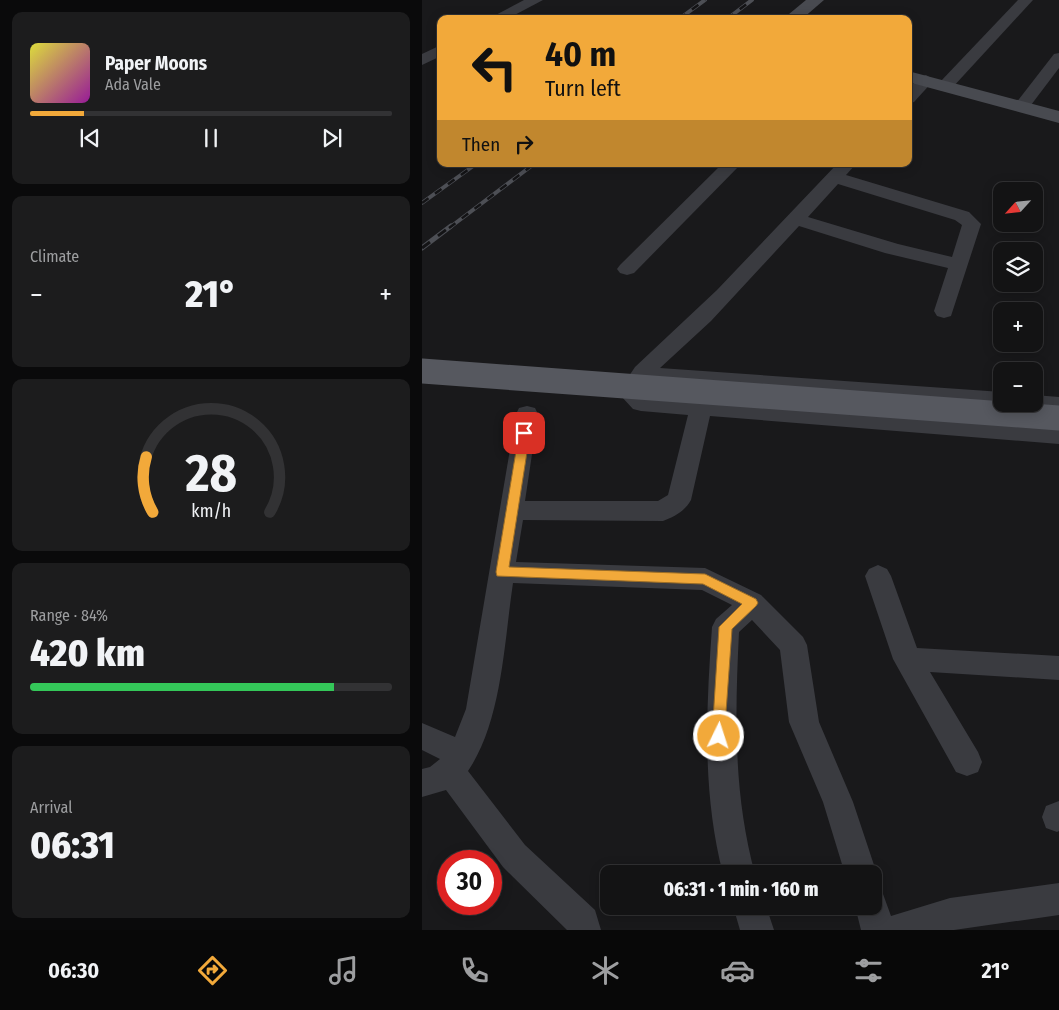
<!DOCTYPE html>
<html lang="en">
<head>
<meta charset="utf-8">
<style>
  body { margin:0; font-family:"Fira Sans Condensed",sans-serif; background:#1c1c1d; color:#f1f3f6; height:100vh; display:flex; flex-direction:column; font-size:19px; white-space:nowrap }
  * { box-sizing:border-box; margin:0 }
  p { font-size:16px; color:#9d9ea0 }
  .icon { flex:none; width:28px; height:28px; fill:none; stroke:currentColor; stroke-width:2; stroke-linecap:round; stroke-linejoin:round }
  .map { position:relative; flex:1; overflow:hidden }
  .panel { display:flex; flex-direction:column; gap:12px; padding:12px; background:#0a0a0b; width:422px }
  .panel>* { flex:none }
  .banner { position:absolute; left:15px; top:15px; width:475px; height:152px; border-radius:10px; box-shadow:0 2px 12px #0003,0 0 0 1px #323234; background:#f2a93a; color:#111; overflow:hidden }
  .needle { width:32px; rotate:243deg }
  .controls { position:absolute; left:571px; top:182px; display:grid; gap:10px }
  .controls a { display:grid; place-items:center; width:50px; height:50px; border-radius:10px; background:#131314; box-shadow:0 2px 12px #0003,0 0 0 1px #323234; font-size:25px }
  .speed { position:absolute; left:15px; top:850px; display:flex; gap:10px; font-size:25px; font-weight:700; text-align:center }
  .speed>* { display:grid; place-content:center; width:65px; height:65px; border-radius:50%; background:#131314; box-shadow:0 2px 12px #0003,0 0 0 1px #323234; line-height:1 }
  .speed .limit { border:8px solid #d22; background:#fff; color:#111 }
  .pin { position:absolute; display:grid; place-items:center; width:42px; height:42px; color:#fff; margin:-21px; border-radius:10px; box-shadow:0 2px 8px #0006 }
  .me { position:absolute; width:55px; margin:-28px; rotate:4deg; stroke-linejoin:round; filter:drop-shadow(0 0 4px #0008) }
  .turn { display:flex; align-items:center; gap:18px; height:105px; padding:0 25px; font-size:22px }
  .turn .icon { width:65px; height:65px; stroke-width:2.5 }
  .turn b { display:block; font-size:35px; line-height:42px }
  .then { display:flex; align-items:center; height:48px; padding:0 25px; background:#0003; gap:10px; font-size:19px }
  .big { font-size:38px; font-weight:800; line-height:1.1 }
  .panel .tile { flex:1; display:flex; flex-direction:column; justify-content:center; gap:8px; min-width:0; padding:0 18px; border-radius:10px; background:#1c1c1d }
  .panel .dial { align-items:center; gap:0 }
  .dial svg { height:130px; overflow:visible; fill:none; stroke:#323234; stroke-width:7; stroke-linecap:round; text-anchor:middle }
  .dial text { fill:#f1f3f6; stroke:none }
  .song { display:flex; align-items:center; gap:15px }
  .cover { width:60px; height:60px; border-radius:8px; background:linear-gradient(135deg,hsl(60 70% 55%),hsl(300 70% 35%)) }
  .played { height:5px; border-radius:2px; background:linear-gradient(90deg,#f2a93a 15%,#323234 15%) }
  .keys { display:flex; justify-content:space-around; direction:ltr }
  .heat { display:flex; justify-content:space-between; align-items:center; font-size:28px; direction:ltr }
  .charge { height:8px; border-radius:4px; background:linear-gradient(90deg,#34c759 84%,#323234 0) }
  .trip { position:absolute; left:178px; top:865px; width:282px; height:50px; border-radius:10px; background:#131314; box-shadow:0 2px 12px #0003,0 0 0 1px #323234; font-weight:800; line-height:50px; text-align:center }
  .tab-bar { display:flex; height:80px; justify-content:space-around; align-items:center; background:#080808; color:#9d9ea0 }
  .tab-bar .icon { width:35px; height:35px }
  .tab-bar .current { color:#f2a93a }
  .tab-bar b { font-size:22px; color:#f1f3f6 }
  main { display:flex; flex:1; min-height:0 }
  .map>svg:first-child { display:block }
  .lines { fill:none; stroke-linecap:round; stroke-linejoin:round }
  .street { fill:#3a3b40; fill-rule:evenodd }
  .secondary { fill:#484a50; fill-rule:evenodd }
  .rail-far1-casing { stroke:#4d4f55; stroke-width:4 }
  .rail-casing { stroke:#4d4f55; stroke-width:5 }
  .rail-far1 { stroke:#141416; stroke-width:2.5; stroke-dasharray:8; stroke-linecap:butt }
  .rail { stroke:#141416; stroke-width:3; stroke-dasharray:10; stroke-linecap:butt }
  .primary-bridge { stroke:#56585f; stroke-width:25 }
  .route { fill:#f2a93a; stroke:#9d6e26 }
</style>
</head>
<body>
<main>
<section class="panel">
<div class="tile">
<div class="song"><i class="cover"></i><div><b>Paper Moons</b><p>Ada Vale</p></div></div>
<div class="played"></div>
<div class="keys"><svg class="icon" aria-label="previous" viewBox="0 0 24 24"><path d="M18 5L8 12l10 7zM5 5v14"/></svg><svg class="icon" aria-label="pause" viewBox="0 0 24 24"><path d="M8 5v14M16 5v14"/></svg><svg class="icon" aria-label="next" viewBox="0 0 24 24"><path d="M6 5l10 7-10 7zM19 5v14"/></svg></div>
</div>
<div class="tile"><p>Climate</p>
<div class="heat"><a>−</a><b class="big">21°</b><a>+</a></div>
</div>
<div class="tile dial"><svg viewBox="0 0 100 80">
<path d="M14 69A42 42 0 1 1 86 69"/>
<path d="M14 69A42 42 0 0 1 10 35" stroke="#f2a93a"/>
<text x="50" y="56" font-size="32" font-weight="700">28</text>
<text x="50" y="72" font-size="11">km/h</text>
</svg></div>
<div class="tile"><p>Range · 84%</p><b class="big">420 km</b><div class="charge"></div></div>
<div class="tile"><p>Arrival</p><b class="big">06:31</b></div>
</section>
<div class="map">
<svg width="637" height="930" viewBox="0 0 637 930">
  <rect width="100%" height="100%" fill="#19191b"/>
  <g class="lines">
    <!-- street -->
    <g class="street">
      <polygon points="102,0 121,0 85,19 66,19"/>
      <polygon points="596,0 611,0 530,88 518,88 516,85 518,82"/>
      <polygon points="19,45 19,56 0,65 0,54"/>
      <polygon points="637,53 637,68 606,109 594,109 592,106 594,103 632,54"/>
      <polygon points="504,75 512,80 492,102 486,104 486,89 498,77"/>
      <polygon points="300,164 319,164 212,273 205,275 198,273 195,269 198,265"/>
      <path d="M415,164H434L424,175L547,212L559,224L529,316L522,318L515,316L512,311L526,268L463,253L377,226L289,321L238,368L580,392V404H589L588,406L580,408L225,382L221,393L224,396L637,428V444L288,416L269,500C263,511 252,517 241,521L101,520L94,562L283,568L339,595L381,637L385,645L397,722L431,802L455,874L451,883V874H423L401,802L367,722L358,650L330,620L317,632C313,714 311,793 333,874H301C280,792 284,711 290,627L294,619L310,605L280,590L91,583C82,643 80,721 46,771L103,845L173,910L179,930H145L81,867L24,790L0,797V769L8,767L18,759L0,750V723L33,737L44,709L94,414L97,408L105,406L113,408L116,414L103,501H236L246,495L266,415L219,411L211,409L199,396V388L213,367L295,290ZM416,184L533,220L540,225L530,257L476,244L386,217Z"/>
      <polygon points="612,395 637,397 637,413 604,409 601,404 612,404"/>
      <polygon points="456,565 465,569 469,576 495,648 637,656 637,680 508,672 556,752 560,762 556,772 545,776 534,772 471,659 443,576 447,569"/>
      <polygon points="637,801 637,831 635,832 624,828 620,817 624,806"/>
      <polygon points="637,883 637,915 532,930 439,930 433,906 451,906 451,891 461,894 469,916 528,898"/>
      <polygon points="311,906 344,906 352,930 318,930"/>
    </g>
    <!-- secondary -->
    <g class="secondary">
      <polygon points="384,0 402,0 380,19 361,19"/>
      <polygon points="486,71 637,111 637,123 486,82"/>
    </g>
    <!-- rail-far1 casing -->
    <g class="rail-far1-casing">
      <g id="rail-far1">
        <polyline points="257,19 283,0"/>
        <polyline points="305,19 330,0"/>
        <polyline points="0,203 54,164"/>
        <polyline points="27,228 112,164"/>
      </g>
    </g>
    <!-- rail casing -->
    <g class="rail-casing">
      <polyline id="rail" points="0,248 29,226"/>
    </g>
    <!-- rail-far1 -->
    <use href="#rail-far1" class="rail-far1"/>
    <!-- rail -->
    <use href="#rail" class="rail"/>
    <!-- primary-bridge -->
    <polyline class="primary-bridge" points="0,371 637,418"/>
  </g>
  <!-- route -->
  <polygon class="route" points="102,429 108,433 87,567 283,574 334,599 336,603 334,606 310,629 302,740 297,742 292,740 290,736 297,627 320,604 281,584 75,576 74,572 97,433"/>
</svg>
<div class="controls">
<a><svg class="needle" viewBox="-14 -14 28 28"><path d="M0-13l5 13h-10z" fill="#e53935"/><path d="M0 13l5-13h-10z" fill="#9d9ea0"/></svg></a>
<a><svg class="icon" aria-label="layers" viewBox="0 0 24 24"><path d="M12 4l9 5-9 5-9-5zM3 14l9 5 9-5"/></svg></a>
<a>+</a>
<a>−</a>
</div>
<div class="speed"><div class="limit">30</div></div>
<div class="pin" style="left:102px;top:433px;background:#d93025"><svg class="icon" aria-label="arrive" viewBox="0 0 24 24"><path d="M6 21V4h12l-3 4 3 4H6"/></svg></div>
<svg class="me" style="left:297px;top:736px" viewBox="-20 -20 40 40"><circle r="17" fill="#f2a93a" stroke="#fff" stroke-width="3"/><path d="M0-11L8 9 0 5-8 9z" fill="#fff"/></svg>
<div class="trip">06:31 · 1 min · 160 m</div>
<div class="banner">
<div class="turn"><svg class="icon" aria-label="left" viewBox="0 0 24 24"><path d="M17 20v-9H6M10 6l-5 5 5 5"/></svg><div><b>40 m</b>Turn left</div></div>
<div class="then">Then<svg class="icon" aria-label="right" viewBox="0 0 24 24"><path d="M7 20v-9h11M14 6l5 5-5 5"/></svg></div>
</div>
</div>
</main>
<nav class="tab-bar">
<b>06:30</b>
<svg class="icon current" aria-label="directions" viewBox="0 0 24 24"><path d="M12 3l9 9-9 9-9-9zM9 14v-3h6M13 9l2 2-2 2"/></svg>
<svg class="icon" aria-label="music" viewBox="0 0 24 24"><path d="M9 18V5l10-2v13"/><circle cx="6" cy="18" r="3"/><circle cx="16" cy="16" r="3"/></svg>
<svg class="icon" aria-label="phone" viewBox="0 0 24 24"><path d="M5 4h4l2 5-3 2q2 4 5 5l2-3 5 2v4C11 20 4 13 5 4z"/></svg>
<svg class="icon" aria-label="climate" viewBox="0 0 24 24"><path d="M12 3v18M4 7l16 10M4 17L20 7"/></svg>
<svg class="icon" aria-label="car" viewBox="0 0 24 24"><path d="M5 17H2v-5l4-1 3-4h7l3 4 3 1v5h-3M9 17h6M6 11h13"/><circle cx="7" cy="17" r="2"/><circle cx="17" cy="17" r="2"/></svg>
<svg class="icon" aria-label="filters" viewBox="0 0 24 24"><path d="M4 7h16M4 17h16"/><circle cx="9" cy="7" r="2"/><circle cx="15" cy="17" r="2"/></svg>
<b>21°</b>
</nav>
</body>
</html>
